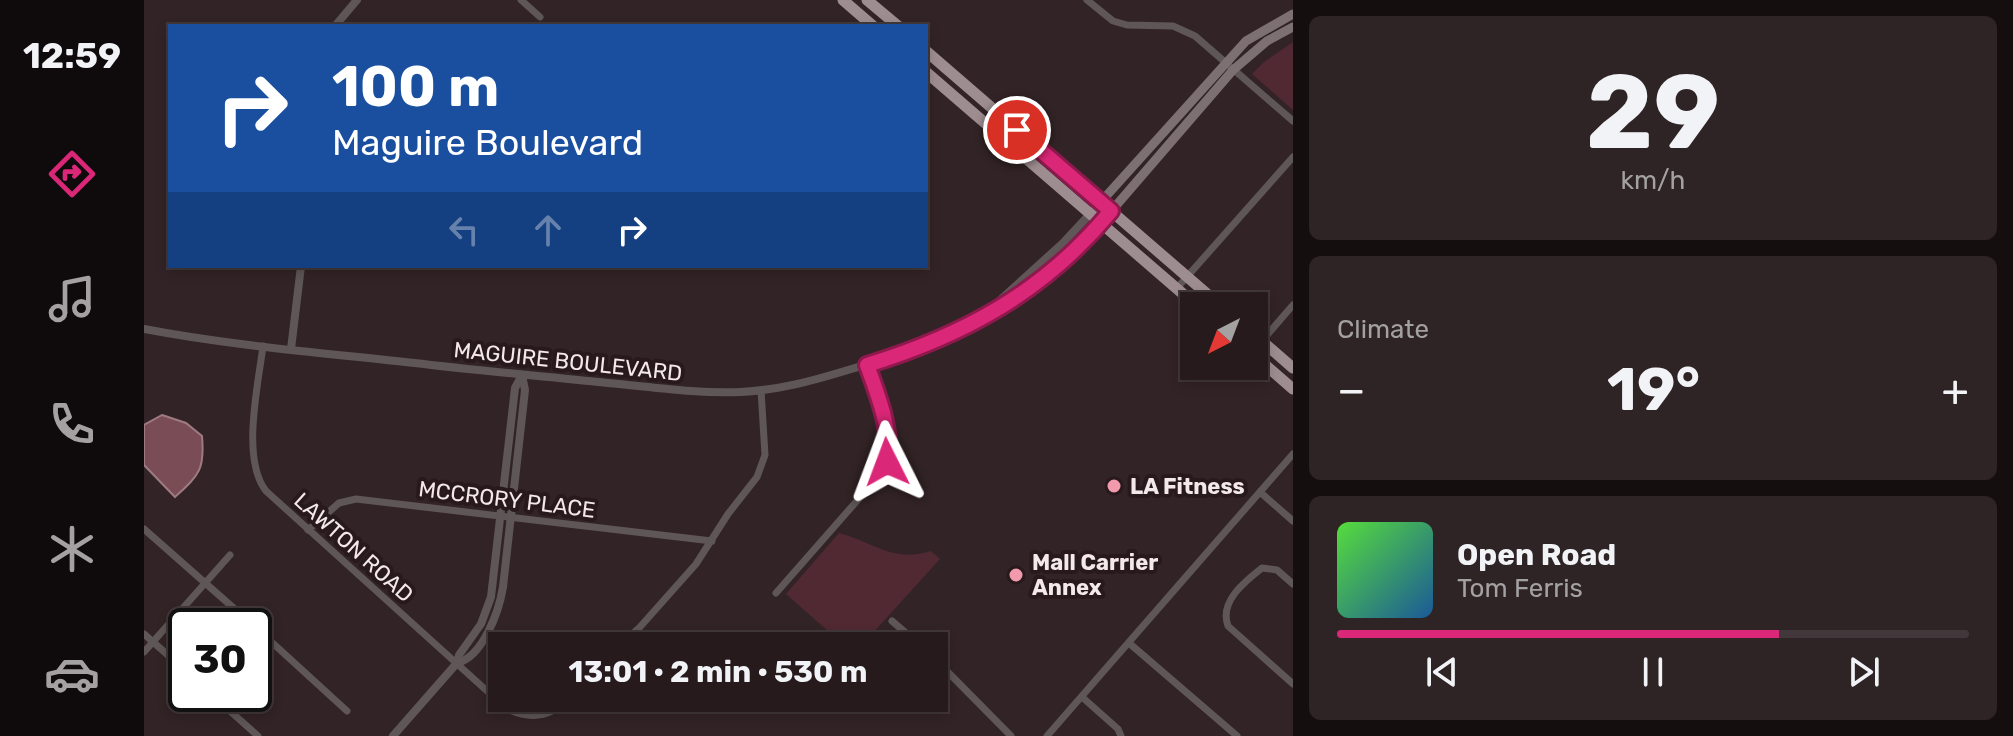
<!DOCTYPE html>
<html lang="en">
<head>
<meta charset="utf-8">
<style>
  body { margin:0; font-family:Rubik,sans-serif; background:#2e2325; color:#f1f3f6; height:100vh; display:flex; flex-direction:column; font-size:30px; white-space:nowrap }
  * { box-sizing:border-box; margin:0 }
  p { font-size:26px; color:#a4a1a3 }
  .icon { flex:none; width:44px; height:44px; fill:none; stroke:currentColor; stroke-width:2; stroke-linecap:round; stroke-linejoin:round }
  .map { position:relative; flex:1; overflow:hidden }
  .side { display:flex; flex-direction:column; gap:16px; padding:16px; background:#150e0f; width:720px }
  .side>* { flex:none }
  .hud { position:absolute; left:24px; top:24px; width:760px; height:244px; border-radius:0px; box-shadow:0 4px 12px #0003,0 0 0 2px #42383b; background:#1a4fa0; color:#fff; overflow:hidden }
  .needle { width:52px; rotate:222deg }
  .buttons { position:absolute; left:1036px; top:292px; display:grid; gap:16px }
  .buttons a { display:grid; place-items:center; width:88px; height:88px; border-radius:0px; background:#261a1c; box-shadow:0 4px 12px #0003,0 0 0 2px #42383b; font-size:40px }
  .speed { position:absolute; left:24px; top:608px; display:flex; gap:16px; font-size:40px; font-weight:700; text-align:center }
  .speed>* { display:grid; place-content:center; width:104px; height:104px; border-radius:50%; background:#261a1c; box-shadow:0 4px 12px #0003,0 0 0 2px #42383b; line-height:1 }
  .speed .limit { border:4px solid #111; border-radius:12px; background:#fff; color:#111 }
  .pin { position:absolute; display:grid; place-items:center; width:68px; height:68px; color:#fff; margin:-34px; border:4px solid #fff; border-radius:50%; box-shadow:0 2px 8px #0007 }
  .me { position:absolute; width:88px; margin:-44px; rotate:357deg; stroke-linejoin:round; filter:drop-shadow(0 0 6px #0008) }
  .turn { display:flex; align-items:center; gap:28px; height:168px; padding:0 32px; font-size:36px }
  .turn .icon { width:104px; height:104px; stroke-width:2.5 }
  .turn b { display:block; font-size:56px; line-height:68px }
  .lanes { display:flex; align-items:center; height:76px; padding:0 32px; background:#0003; justify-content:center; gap:40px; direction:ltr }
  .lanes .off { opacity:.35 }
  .big { font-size:60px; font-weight:700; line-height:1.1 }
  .side .tile { flex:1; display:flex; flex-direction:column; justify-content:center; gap:12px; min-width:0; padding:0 28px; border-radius:12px; background:#2e2325 }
  .side .dial { align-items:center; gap:0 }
  .dial b { font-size:104px; line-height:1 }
  .song { display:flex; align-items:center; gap:24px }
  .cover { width:96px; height:96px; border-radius:12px; background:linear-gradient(135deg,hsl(110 70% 55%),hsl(210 70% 35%)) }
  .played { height:8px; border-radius:4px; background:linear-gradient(90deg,#db2777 70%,#42383b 70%) }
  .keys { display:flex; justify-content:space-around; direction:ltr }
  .heat { display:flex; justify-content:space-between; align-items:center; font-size:44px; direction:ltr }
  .trip { position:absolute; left:344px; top:632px; width:460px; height:80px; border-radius:0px; background:#261a1c; box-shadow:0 4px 12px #0003,0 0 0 2px #42383b; font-weight:700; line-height:80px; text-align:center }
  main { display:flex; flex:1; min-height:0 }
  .tab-bar { display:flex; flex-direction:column; width:144px; justify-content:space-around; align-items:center; background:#0f0a0b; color:#a4a1a3 }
  .tab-bar .icon { width:56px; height:56px }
  .tab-bar .current { color:#db2777 }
  .tab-bar b { font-size:36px; color:#f1f3f6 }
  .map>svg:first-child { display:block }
  .green { fill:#502932 }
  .water { fill:#794c56; stroke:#9e7b82; stroke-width:2 }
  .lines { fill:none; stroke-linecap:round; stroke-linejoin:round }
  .minor { stroke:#5e5657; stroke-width:7 }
  .tertiary { stroke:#5e5657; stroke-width:8 }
  .secondary { stroke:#7d7072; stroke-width:9 }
  .trunk { stroke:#9e8d90; stroke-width:11 }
  .route-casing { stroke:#8e194d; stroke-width:20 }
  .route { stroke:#db2777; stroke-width:14 }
  .poi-dot { fill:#f29aad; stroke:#28191c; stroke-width:3 }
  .labels { text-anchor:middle; stroke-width:8; stroke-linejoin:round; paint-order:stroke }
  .street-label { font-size:22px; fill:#f3e8ea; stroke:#28191c }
  .poi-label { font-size:22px; font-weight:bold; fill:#f3e8ea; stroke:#28191c; text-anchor:start }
</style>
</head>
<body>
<main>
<nav class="tab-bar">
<b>12:59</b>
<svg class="icon current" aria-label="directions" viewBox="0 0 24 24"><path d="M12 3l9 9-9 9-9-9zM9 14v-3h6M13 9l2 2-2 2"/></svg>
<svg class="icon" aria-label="music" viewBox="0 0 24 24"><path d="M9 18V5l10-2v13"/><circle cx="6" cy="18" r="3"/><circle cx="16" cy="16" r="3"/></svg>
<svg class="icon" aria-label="phone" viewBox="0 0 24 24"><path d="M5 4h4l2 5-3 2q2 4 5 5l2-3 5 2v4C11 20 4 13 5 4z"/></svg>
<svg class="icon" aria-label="climate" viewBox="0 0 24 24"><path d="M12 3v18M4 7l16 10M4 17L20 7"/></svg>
<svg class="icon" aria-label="car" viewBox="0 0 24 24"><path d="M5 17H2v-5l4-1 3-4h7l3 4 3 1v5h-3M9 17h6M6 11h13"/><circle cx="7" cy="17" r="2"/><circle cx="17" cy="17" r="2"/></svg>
</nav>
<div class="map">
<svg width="1149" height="736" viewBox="0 0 1149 736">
  <rect width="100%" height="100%" fill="#322326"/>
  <!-- green -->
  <g class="green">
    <polygon points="1149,42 1149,110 1108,74 1120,62"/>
    <path d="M695,533C730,542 748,563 787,551L796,559L717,646H701L642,594Z"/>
  </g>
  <!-- water -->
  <path class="water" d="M18,415L42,423L58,436C61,470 55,475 31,497L0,465V425Z"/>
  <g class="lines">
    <!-- minor -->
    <g class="minor">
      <polyline points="377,0 396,17"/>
      <polyline points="943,0 969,21 983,25 1029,26 1051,36 1149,121"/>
      <polyline points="1033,288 1149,157"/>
      <polyline points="1110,343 1118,341 1149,305"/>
      <path d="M119,346C114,386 97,459 122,491L363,709C387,720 407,718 425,698"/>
      <polyline points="1116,492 1149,521"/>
      <polyline points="0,529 110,626"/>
      <polyline points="164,530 195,503 212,499 568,541"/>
      <path d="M1149,584L1133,570L1118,568C1100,582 1075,602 1084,626L1149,684"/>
      <path d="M632,593L733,478C737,473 742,467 744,461C752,436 732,389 723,365"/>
      <polyline points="748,621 777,646"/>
      <polyline points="110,626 203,711"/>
      <polyline points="0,634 42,671"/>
      <polyline points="985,643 1093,736"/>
      <polyline points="475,646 496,627 552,564 584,514 613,477 621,455 617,390"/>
      <polyline points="0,652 86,555"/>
      <polyline points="790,658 867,736"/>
      <polyline points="67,694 114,736"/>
      <polyline points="938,697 974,729 977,736"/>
      <polyline points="903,736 1149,454"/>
    </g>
    <!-- tertiary -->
    <g class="tertiary">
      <polyline points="191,26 213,0"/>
      <polyline points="844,311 919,243 946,214"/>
      <path d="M0,329C89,346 181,353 271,363C335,371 400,376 464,383C508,387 553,394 597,392C635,390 668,381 704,370C800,343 892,303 957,223"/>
      <polyline points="147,349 157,266"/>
      <polyline points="313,663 315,655 337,624 347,597 371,388 378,375"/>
      <path d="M249,736L313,663C339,657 355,611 359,587L381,390L378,375"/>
    </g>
    <!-- secondary -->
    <g class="secondary">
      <polyline points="946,214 1102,41 1149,14"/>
      <polyline points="957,223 1089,70 1123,41 1149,27"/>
    </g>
    <!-- trunk -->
    <g class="trunk">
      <polyline points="699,0 729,26"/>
      <polyline points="723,0 754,26"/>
      <polyline points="782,51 1077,306"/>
      <polyline points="782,72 1053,306"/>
      <polyline points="1110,334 1149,368"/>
      <polyline points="1110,355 1149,389"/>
    </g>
  </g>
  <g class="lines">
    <!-- route casing -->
    <g class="route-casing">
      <path id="route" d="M743,462C748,429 734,396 723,365C821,335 901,291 967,211L873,130"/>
    </g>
    <!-- route -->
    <use href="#route" class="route"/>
  </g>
  <!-- markers -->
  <g class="poi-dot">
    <circle cx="970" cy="486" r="8"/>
    <circle cx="872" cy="575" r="8"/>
  </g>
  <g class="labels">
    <!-- street labels -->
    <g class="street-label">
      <text transform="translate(424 361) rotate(6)" y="8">MAGUIRE BOULEVARD</text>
      <text transform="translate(363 499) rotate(7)" y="8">MCCRORY PLACE</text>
      <text transform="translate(210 547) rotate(42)" y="8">LAWTON ROAD</text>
    </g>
    <!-- poi labels -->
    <g class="poi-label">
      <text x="986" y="494">LA Fitness</text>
      <text x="888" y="570">Mall Carrier<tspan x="888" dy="25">Annex</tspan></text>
    </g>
  </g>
</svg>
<div class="buttons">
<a><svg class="needle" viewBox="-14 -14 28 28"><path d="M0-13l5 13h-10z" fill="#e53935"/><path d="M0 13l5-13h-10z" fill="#a4a1a3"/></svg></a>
</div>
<div class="speed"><div class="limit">30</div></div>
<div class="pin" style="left:873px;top:130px;background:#d93025"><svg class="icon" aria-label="arrive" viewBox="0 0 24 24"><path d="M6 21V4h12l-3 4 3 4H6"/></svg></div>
<svg class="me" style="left:743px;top:462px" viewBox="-20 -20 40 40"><path d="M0-17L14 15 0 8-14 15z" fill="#db2777" stroke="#fff" stroke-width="4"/></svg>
<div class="trip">13:01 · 2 min · 530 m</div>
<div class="hud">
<div class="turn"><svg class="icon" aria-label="right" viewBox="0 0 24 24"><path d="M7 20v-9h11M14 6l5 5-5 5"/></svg><div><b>100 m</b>Maguire Boulevard</div></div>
<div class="lanes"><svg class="icon off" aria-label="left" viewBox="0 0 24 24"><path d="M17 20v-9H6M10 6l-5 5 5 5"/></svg><svg class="icon off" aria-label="ahead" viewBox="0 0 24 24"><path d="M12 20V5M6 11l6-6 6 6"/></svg><svg class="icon" aria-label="right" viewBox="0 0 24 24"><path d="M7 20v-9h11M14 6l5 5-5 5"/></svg></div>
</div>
</div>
<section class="side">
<div class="tile dial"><b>29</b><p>km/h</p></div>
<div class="tile"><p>Climate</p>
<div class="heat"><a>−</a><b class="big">19°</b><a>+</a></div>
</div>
<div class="tile">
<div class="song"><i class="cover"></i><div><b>Open Road</b><p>Tom Ferris</p></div></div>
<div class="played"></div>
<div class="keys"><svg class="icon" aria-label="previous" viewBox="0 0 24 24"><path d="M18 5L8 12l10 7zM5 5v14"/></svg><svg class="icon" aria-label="pause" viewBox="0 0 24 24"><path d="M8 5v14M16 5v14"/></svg><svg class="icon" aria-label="next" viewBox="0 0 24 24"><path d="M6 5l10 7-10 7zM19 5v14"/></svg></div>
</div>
</section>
</main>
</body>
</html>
